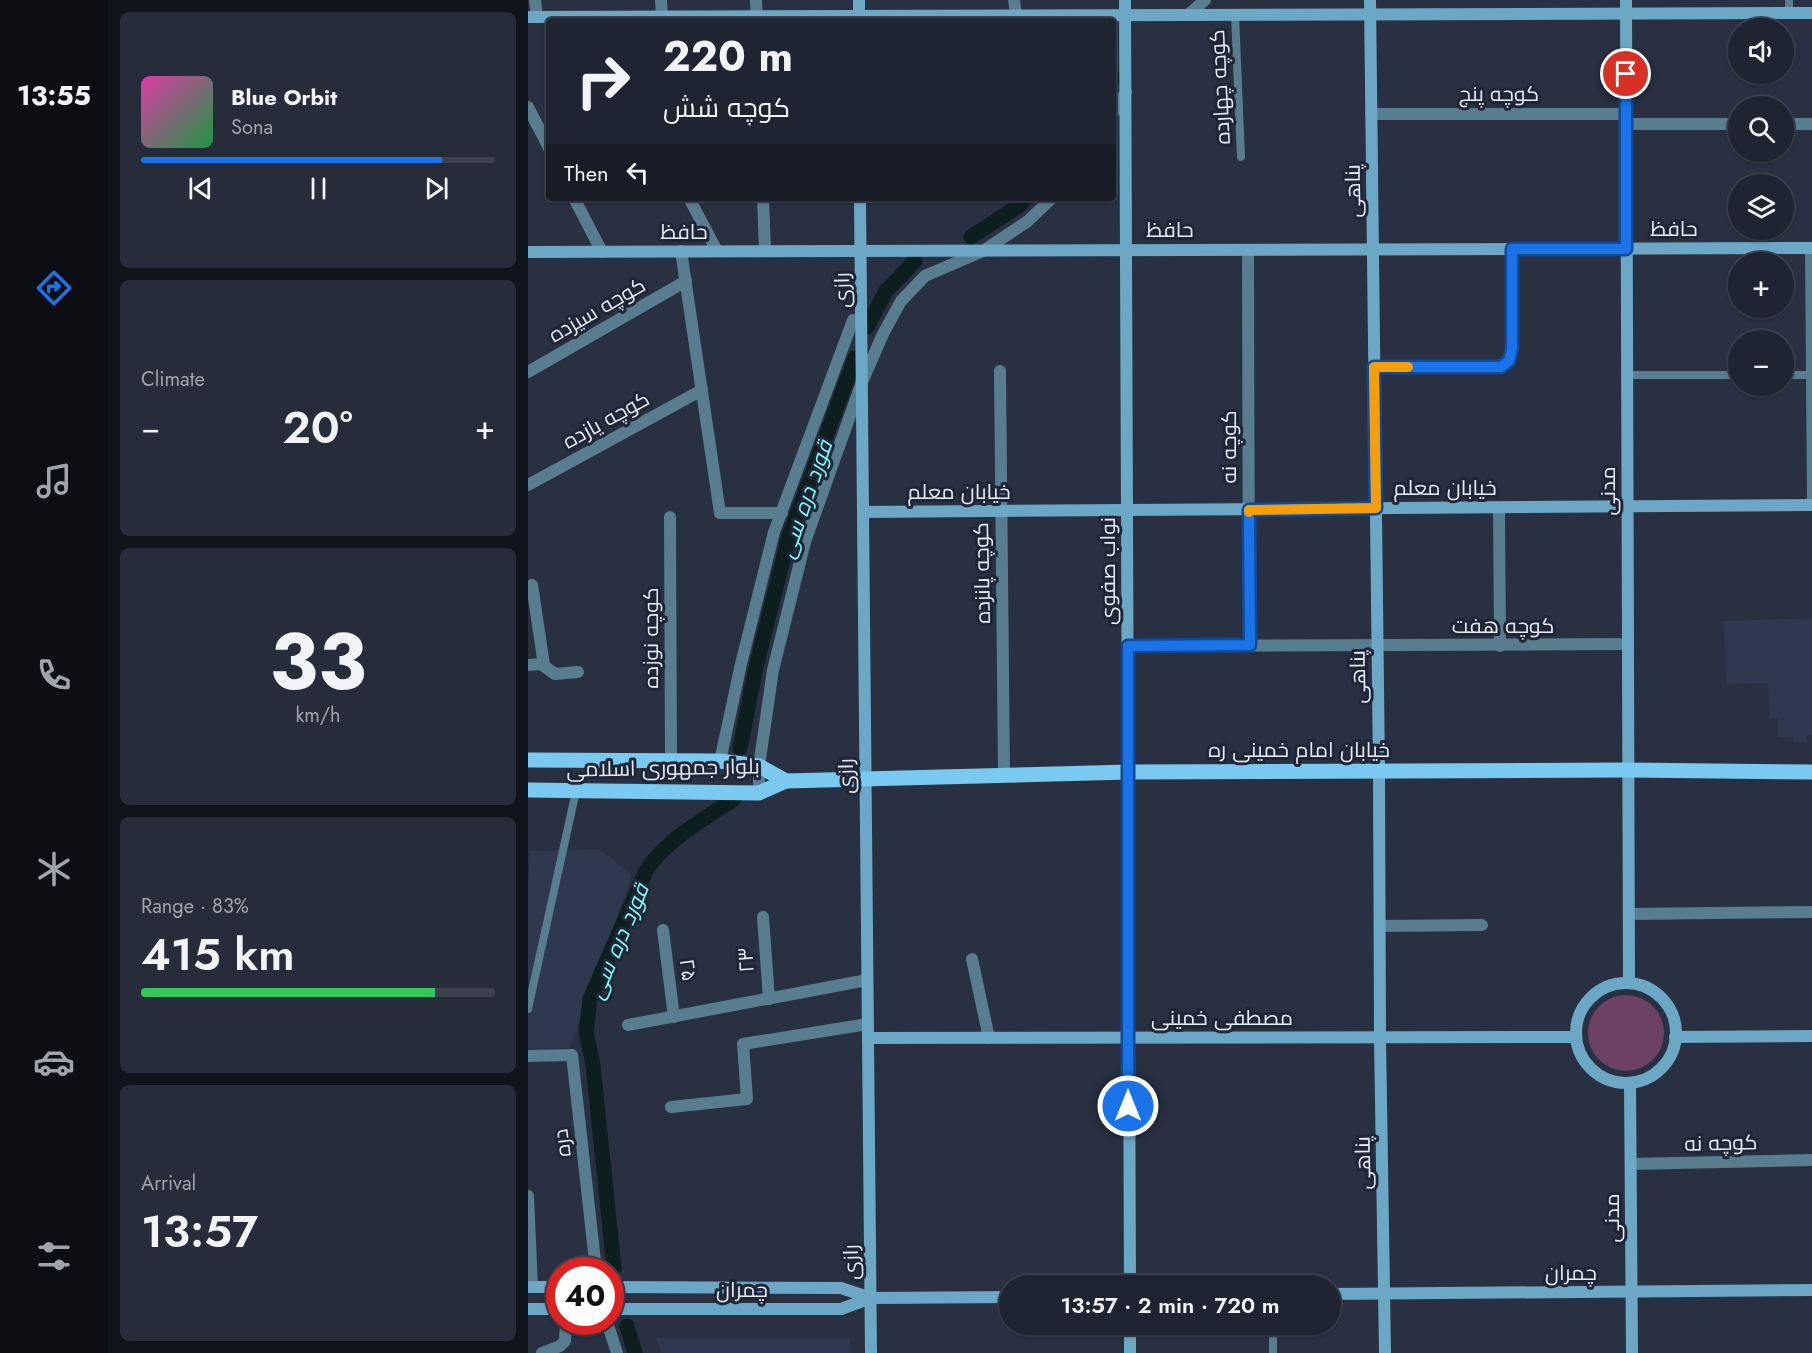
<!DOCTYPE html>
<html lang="en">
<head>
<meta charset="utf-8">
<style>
  body { margin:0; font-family:Jost,Cairo,sans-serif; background:#262c39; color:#f1f3f6; height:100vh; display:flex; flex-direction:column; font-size:22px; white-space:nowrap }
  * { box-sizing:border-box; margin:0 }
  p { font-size:20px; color:#a1a4ab }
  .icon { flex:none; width:33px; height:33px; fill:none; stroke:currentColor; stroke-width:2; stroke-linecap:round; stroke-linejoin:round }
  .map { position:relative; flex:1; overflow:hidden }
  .drawer { display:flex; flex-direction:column; gap:12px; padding:12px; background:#10141b; width:420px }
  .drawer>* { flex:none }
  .hud { position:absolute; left:18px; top:18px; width:570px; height:183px; border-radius:6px; box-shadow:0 2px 4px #0004,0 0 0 2px #3c414d; background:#1e2431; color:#f1f3f6; overflow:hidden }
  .buttons { position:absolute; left:1200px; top:18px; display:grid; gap:12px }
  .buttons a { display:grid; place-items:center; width:66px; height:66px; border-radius:50%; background:#1e2431; box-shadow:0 2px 4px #0004,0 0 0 2px #3c414d; font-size:30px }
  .speed { position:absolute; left:18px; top:1257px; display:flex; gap:12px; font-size:30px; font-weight:700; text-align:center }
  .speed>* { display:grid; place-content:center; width:78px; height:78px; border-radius:50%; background:#1e2431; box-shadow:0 2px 4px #0004,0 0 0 2px #3c414d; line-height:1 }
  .speed .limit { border:9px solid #d22; background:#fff; color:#111 }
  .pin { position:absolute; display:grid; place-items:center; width:51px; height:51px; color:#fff; margin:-26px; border:3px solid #fff; border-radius:50%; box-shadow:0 2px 6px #0007 }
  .me { position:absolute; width:66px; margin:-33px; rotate:0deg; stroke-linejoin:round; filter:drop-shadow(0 0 4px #0008) }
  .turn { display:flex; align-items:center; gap:21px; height:126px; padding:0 18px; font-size:27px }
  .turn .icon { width:78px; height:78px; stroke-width:2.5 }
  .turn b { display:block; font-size:42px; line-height:51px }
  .then { display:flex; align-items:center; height:57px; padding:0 18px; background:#0003; gap:12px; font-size:22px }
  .big { font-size:45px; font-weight:600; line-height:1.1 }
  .drawer .card { flex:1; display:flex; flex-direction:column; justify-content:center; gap:9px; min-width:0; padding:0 21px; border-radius:9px; background:#262c39 }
  .drawer .dial { align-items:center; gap:0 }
  .dial b { font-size:78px; line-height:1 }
  .song { display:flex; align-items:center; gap:18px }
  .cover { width:72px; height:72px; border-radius:9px; background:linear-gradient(135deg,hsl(320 70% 55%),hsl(140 70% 35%)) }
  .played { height:6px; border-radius:3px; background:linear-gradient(90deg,#1a73e8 85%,#3c414d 85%) }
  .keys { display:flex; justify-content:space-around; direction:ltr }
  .heat { display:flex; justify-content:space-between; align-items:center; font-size:33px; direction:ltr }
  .charge { height:9px; border-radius:4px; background:linear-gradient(90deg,#34c759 83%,#3c414d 0) }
  .trip { position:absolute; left:471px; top:1275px; width:342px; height:60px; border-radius:30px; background:#1e2431; box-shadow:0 2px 4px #0004,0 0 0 2px #3c414d; font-weight:600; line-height:60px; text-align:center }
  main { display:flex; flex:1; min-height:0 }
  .tabs { display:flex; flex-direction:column; width:108px; justify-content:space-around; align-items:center; background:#0c0e14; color:#a1a4ab }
  .tabs .icon { width:42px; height:42px }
  .tabs .active { color:#1a73e8 }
  .tabs b { font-size:27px; color:#f1f3f6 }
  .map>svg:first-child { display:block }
  .built { fill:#2e384f }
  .green { fill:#6d4163 }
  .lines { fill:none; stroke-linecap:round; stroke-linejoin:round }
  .canal { stroke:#0d1e1e; stroke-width:15 }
  .lane { stroke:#587d8f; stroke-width:8 }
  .street { stroke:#587d8f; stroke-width:12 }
  .secondary { stroke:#6ca8c6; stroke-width:12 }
  .primary { stroke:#7ac9f0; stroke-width:15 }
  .route-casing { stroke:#114b97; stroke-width:15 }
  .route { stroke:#1a73e8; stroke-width:10 }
  .slow { stroke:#f59e0b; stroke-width:10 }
  .labels { text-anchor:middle; stroke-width:6; stroke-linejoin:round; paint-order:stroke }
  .street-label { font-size:21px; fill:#e6ecf7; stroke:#1f2636 }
  .water-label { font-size:22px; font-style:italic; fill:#7cfcfc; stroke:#1f2636 }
</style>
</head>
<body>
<main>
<nav class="tabs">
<b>13:55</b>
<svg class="icon active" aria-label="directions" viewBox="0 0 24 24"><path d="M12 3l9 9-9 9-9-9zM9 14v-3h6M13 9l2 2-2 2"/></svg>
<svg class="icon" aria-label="music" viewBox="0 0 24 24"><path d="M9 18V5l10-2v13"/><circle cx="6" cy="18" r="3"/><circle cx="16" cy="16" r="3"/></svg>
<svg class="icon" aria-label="phone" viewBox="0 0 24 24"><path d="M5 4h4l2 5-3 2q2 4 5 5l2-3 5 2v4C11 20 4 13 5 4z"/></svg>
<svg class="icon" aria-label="climate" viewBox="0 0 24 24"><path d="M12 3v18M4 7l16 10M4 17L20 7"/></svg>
<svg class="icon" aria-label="car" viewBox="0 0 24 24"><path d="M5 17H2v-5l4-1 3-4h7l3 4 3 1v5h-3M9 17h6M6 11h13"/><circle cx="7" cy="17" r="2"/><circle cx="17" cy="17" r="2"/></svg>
<svg class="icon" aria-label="filters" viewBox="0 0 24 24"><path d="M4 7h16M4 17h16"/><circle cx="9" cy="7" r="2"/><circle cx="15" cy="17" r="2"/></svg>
</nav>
<section class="drawer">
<div class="card">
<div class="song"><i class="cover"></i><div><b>Blue Orbit</b><p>Sona</p></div></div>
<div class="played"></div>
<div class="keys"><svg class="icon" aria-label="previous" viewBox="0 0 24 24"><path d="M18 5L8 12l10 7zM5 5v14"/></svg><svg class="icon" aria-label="pause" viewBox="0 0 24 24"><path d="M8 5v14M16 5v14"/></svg><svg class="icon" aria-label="next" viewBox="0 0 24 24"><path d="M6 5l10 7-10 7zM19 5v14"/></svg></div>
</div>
<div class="card"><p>Climate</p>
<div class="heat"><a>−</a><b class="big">20°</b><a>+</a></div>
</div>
<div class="card dial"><b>33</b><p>km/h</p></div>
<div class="card"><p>Range · 83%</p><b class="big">415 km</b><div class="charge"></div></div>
<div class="card"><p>Arrival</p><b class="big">13:57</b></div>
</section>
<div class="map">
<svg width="1284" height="1353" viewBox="0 0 1284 1353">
  <rect width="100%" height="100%" fill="#283041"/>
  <!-- built -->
  <g class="built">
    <polygon points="1284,618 1284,735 1279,735 1279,742 1266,742 1265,737 1250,737 1250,718 1241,718 1240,683 1198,684 1196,621"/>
    <polygon points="71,849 104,875 42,1048 0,1049 0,884 2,851"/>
    <polygon points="128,1338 322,1338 323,1353 133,1353"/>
  </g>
  <!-- green -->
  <circle class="green" cx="1098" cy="1033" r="38"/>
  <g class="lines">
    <!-- canal -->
    <g class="canal">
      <polyline points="585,80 586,78"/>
      <polyline points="443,237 489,207 498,198"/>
      <polyline points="339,327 358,291 387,261"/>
      <polyline points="212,748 228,667 261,536 327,358"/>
      <path d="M86,1268L65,1065L58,1032L62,999L118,871C137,840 177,819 207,798"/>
      <polyline points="99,1326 107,1353"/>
    </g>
    <!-- lane -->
    <g class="lane">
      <polyline points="1261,0 1261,13"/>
      <polyline points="707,15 713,157"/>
      <polyline points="1281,248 1283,505"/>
      <polyline points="1099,375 1210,375"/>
      <polyline points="1256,375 1284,375"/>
      <polyline points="0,1009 48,791"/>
      <polyline points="745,1324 745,1353"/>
    </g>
    <!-- street -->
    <g class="street">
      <polyline points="7,0 9,17"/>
      <polyline points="133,0 134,17"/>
      <polyline points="228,0 229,21"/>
      <polyline points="486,0 489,21"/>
      <polyline points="660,15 677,0"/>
      <polyline points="0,107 21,148"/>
      <polyline points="585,113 598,92"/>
      <polyline points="843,114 1098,114"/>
      <polyline points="1098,124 1210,124"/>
      <polyline points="1256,124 1284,124"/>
      <polyline points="46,198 74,252"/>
      <polyline points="161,198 189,251"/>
      <polyline points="235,198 237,251"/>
      <polyline points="720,250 721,645"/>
      <polyline points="153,251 192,513 254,513"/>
      <polyline points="846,367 973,367 980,361 984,349 984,249"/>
      <polyline points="472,371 476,775"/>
      <polyline points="0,372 158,281"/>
      <polyline points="0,485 174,390"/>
      <polyline points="971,508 972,646"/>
      <polyline points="142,517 143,759"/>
      <polyline points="4,585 16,665"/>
      <polyline points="600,646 1100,644"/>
      <polyline points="0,665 13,664 27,674 50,672"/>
      <polyline points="192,761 213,664 246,532 325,320"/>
      <polyline points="231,793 231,766 245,670 277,542 334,382 355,334 373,301 397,276 455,251 500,221 524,198"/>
      <polyline points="1101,914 1284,912"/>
      <polyline points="235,917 241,999"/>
      <polyline points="853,926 954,925"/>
      <polyline points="135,930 146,1017"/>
      <polyline points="444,959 461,1038"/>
      <polyline points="100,1025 339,980"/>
      <polyline points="0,1056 44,1055 68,1270"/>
      <polyline points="143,1107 219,1099 215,1044 340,1024"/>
      <polyline points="1103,1164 1284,1160"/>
      <polyline points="0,1196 4,1287"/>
      <polyline points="79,1322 89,1353"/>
      <polyline points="14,1353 32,1346 37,1341 38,1322"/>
    </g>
    <!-- secondary -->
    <g class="secondary">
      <polyline points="331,0 331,21"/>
      <polyline points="597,0 602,1286"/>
      <polyline points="842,0 851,771 852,1038 857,1353"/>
      <polyline points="1098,0 1101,982"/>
      <polyline points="0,17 1284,13"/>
      <polyline points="332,198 343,1353"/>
      <polyline points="0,252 1284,248"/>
      <polyline points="335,512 1284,505"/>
      <circle cx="1098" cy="1033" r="50"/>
      <polyline points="1147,1037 1284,1036"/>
      <polyline points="340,1038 1048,1037"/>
      <polyline points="1102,1083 1104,1353"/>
      <polyline points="0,1287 32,1287"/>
      <polyline points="82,1287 313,1288 343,1298 482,1297"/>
      <polyline points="802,1294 1284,1290"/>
      <polyline points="0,1309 32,1309"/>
      <polyline points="82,1309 313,1309 343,1298"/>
      <polyline points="602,1324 602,1353"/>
    </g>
    <!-- primary -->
    <g class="primary">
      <polyline points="0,760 192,761 231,766 258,781"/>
      <polyline points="0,790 231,793 258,781 601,772 1100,770 1284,772"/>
    </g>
  </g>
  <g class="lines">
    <!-- route casing -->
    <g class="route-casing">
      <polyline id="route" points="600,1106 600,646 722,645 721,510 848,508 846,367 973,367 981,361 984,349 984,249 1098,249 1098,74"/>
    </g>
    <!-- route -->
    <use href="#route" class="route"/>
    <!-- slow -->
    <polyline class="slow" points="721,512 721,510 848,508 846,367 880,367"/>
  </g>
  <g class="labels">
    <!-- street labels -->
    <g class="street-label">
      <text transform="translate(692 87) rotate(-93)" y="7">کوچه چهارده</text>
      <text x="971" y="101">کوچه پنج</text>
      <text transform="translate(825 191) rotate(-91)" y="7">پناهی</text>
      <text x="1146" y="236">حافظ</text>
      <text x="642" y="237">حافظ</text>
      <text x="156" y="239">حافظ</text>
      <text transform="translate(314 290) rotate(-91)" y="7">رازی</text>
      <text transform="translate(69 310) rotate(-30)" y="7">کوچه سیزده</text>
      <text transform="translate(78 420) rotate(-29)" y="7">کوچه یازده</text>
      <text transform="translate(701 447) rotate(-90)" y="7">کوچه نه</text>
      <text x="917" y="495">خیابان معلم</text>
      <text transform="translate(1080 491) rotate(-90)" y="7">مدنی</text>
      <text x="431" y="499">خیابان معلم</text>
      <text transform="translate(580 571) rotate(-90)" y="7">نواب صفوی</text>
      <text transform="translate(454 573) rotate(-91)" y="7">کوچه پانزده</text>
      <text x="975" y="633">کوچه هفت</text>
      <text transform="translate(123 638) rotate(-90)" y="7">کوچه نوزده</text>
      <text transform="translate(830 677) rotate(-91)" y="7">پناهی</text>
      <text x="771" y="757">خیابان امام خمینی ره</text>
      <text transform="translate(135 768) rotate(-1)" y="7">بلوار جمهوری اسلامی</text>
      <text transform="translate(318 776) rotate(-91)" y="7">رازی</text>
      <text transform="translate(218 960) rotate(-94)" y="7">۲۳</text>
      <text transform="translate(160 970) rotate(82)" y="7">۲۵</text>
      <text x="694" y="1025">مصطفی خمینی</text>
      <text transform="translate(34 1143) rotate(-97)" y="7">دره</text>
      <text transform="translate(1193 1143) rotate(-1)" y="7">کوچه نه</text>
      <text transform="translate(835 1163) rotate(-91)" y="7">پناهی</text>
      <text transform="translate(1084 1218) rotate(-90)" y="7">مدنی</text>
      <text transform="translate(323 1262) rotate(-91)" y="7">رازی</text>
      <text x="1043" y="1280">چمران</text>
      <text x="214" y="1297">چمران</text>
    </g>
    <!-- water labels -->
    <g class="water-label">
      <text transform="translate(277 499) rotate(-71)" y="8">قورد دره سی</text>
      <text transform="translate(90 941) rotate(-67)" y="8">قورد دره سی</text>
    </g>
  </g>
</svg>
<div class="buttons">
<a><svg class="icon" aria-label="sound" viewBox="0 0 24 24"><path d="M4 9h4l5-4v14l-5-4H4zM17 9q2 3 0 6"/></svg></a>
<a><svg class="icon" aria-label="search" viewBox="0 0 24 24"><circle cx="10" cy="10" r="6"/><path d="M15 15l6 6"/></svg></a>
<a><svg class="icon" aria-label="layers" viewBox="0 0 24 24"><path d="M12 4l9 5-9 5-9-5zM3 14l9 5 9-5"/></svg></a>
<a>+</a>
<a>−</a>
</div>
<div class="speed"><div class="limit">40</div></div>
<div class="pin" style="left:1098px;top:74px;background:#d93025"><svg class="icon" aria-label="arrive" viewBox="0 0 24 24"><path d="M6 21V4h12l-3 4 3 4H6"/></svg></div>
<svg class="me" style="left:600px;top:1106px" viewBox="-20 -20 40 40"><circle r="17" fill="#1a73e8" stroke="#fff" stroke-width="3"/><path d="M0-11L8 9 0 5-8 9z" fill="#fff"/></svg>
<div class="trip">13:57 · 2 min · 720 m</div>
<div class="hud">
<div class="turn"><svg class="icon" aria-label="right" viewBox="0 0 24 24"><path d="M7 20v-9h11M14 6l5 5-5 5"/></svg><div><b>220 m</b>کوچه شش</div></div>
<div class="then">Then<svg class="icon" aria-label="left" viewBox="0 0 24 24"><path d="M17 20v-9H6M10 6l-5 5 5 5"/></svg></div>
</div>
</div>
</main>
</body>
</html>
